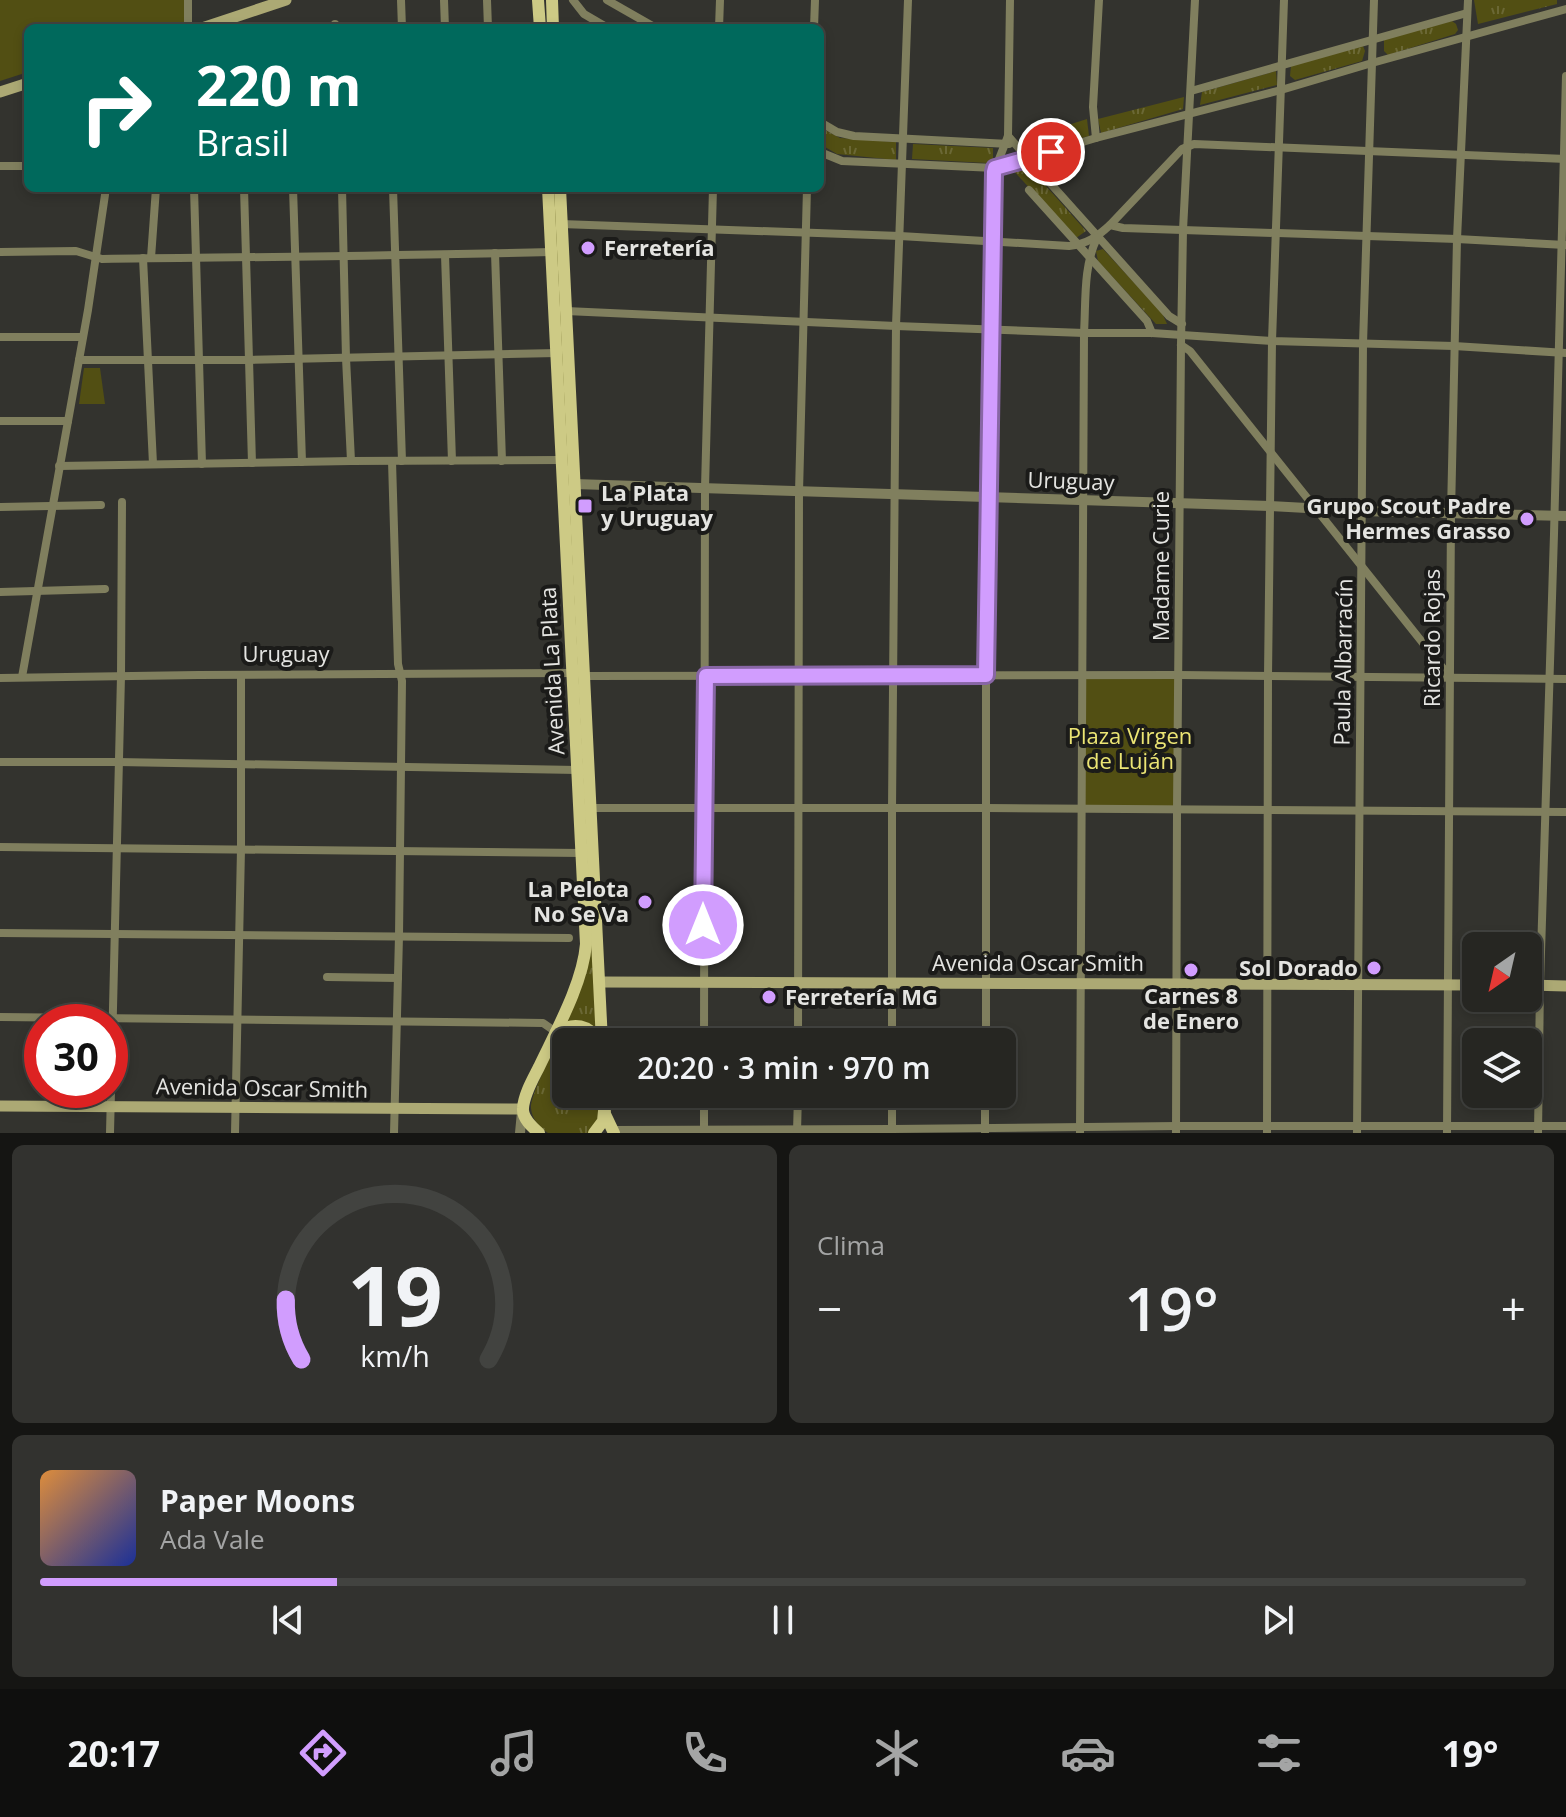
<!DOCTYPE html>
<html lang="es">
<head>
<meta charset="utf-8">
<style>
  body { margin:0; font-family:"Open Sans",sans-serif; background:#32322f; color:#f1f3f6; height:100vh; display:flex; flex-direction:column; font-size:30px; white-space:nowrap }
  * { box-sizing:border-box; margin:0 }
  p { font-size:26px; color:#a4a5a5 }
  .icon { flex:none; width:44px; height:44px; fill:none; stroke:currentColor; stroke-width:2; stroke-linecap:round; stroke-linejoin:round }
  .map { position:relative; height:1133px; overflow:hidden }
  .sheet { display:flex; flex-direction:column; gap:12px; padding:12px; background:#151513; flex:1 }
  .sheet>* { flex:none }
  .hud { position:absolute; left:24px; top:24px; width:800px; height:168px; border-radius:12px; box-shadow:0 4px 12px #0003,0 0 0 2px #424340; background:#00695c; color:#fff; overflow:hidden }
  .needle { width:52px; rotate:214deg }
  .fabs { position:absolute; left:1462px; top:932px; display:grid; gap:16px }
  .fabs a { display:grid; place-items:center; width:80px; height:80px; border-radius:12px; background:#262622; box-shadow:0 4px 12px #0003,0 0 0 2px #424340; font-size:40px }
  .speed { position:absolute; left:24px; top:1004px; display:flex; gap:16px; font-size:40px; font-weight:700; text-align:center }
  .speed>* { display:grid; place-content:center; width:104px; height:104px; border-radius:50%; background:#262622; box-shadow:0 4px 12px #0003,0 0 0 2px #424340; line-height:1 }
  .speed .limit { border:12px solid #d22; background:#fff; color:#111 }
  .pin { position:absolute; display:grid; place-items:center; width:68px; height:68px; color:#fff; margin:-34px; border:4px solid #fff; border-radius:50%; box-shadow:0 2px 8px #0007 }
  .me { position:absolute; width:88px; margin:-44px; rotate:0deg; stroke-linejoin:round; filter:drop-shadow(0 0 6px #0008) }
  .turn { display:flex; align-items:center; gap:28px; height:168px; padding:0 40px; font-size:36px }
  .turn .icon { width:104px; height:104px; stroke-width:2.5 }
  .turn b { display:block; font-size:56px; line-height:68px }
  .big { font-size:60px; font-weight:600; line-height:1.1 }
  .sheet .card { flex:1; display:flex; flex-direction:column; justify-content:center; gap:12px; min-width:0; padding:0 28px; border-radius:12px; background:#32322f }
  .sheet .dial { align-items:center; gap:0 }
  .dial svg { height:208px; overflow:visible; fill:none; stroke:#424340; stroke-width:7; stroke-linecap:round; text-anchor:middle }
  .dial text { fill:#f1f3f6; stroke:none }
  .song { display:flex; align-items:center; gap:24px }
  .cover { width:96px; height:96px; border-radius:12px; background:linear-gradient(135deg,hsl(30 70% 55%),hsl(230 70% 35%)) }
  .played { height:8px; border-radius:4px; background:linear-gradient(90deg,#d19dfe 20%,#424340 20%) }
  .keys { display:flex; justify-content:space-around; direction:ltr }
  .heat { display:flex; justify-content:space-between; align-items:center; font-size:44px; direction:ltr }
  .sheet .tiles { flex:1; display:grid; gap:12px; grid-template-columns:1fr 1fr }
  .card:last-child { grid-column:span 2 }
  .trip { position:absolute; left:552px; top:1028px; width:464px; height:80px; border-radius:12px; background:#262622; box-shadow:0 4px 12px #0003,0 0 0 2px #424340; font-weight:600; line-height:80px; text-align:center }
  .dock { display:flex; height:128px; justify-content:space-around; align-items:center; background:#0f0f0e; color:#a4a5a5 }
  .dock .icon { width:56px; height:56px }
  .dock .selected { color:#d19dfe }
  .dock b { font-size:36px; color:#f1f3f6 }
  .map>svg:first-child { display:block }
  .grass { fill:url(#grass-tufts) }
  .green { fill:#524f13 }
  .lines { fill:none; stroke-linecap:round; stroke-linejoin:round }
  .minor { stroke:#807f5e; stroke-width:8 }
  .tertiary { stroke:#807f5e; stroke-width:10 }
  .secondary { stroke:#aca974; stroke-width:11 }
  .primary { stroke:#cdca85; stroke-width:12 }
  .route-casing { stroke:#8866a5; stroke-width:20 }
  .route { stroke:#d19dfe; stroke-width:14 }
  .poi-dot { fill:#d19dfe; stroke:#1b1b19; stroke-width:3 }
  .labels { text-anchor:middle; stroke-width:8; stroke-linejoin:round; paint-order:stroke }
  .poi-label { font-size:22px; font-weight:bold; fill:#e4e4e1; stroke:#1b1b19; text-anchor:start }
  .street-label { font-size:22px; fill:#e4e4e1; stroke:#1b1b19 }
  .park-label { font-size:22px; fill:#ece574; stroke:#1b1b19 }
</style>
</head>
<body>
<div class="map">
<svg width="1566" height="1133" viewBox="0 0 1566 1133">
  <defs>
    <pattern id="grass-tufts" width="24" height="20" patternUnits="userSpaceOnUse" patternTransform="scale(2)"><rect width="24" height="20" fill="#524f13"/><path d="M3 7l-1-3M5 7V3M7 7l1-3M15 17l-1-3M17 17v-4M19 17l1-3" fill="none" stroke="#6b6835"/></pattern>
  </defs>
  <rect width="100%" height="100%" fill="#33332e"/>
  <!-- grass -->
  <g class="grass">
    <polygon points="1474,0 1557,0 1557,4 1478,24"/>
    <polygon points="1452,21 1456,24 1458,30 1455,34 1388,55 1384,51 1384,39"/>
    <polygon points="1363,46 1365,51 1362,61 1295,80 1290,76 1291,66"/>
    <polygon points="1276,71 1277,85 1200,105 1202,92"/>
    <polygon points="1184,97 1183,109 1101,133 1098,119"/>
    <polygon points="821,128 840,138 896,142 896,160 837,154 820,144"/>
    <polygon points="913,144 993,148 993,162 988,163 912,159"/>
    <polygon points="1023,164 1030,168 1086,231 1076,238 1010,167"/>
    <polygon points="553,188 555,188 596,1030 562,1026 585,974"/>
    <polygon points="1103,249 1162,313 1167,324 1156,324 1098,261 1096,251"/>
    <path d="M583,1031L594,1042H566V1094H598V1119L589,1133H548C539,1127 532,1119 531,1108C530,1096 553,1050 560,1038L566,1032Z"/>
  </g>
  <!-- green -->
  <g class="green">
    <polygon points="0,0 186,0 186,23 172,28 28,28 28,72 0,81"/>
    <polygon points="1087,119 1089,136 1029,153 1027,138"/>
    <polygon points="84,368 100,368 105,404 79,404"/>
    <polygon points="1179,675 1177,810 1081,809 1083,676"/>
  </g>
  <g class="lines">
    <!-- minor -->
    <g class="minor">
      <polyline points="188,0 188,28"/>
      <polyline points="401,0 402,28"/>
      <polyline points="444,0 445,28"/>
      <polyline points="487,0 488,28"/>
      <polyline points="573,0 584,14 608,28"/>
      <polyline points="607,0 656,28"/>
      <polyline points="335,24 335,28"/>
      <polyline points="719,28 720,0"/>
      <polyline points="814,28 815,0"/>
      <polyline points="1191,91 1467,13"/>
      <polyline points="820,122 837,132 854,136 1009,144"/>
      <polyline points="1008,136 1169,316 1182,324"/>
      <polyline points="1096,138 1093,107 1099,0"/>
      <polyline points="820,152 842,161 995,168 1096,138 1281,90 1372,63 1566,9"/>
      <polyline points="0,166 28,166"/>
      <polyline points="194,188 202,464"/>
      <polyline points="244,188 252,463"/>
      <polyline points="293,188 302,462"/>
      <polyline points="342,188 346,358 351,461"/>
      <polyline points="393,188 402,461"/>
      <polyline points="1029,190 1147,321 1152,333"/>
      <path d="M561,224L900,236L1069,246C1087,244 1097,237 1110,225L1123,228L1457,239L1565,245"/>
      <polyline points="1110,225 1182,149 1194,144 1566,159"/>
      <path d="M0,252L76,251L102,259C251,257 401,256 551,252"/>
      <polyline points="495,253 502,461"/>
      <polyline points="445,255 452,461"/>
      <polyline points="143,258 153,464"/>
      <polyline points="151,258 156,188"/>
      <polyline points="566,311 896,326 1084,333 1152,333 1272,341 1454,346 1566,353"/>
      <polyline points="0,337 82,337"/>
      <polyline points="1181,345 1190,351 1450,677"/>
      <polyline points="79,360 248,360 557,353"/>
      <polyline points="0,421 68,421"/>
      <polyline points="392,461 398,664 402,681 399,936 394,1133"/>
      <polyline points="59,466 351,461 562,460"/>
      <polyline points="0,507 101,505"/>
      <polyline points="0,592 105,589"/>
      <polyline points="583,676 1179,675 1566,679"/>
      <polyline points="22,677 88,310 106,188"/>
      <polyline points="0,678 198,675 573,673"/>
      <polyline points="0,762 118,762 577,770"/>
      <polyline points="590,808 986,808 1566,812"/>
      <polyline points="0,847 582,853"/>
      <polyline points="0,933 569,938"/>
      <polyline points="327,977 398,978"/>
      <polyline points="0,1017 543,1023 556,1032"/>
      <polyline points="704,1042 705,488 713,188"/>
      <polyline points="798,1042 799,492 807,188"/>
      <polyline points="892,1042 892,809 896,326 908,0"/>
      <polyline points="986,1042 986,675 994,172 1008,136 1010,0"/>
      <polyline points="704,1094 704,1129"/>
      <polyline points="892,1094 892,1132"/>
      <polyline points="612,1130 892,1129 1177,1126 1566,1126"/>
      <polyline points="797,1132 798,1094"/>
      <polyline points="985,1132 985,1094"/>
      <polyline points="110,1133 121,676 122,502"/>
      <polyline points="235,1133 241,849 241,675"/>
      <path d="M1080,1133L1084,333C1086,301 1083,267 1097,238"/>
      <polyline points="1176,1133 1177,810 1181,345 1183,230 1195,0"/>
      <polyline points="1267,1133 1268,676 1272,341 1284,0"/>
      <polyline points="1357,1133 1363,344 1374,0"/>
      <polyline points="1447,1133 1451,513 1457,239 1468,0"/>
      <polyline points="1538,1133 1540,985 1554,534 1566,76"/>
    </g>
    <!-- tertiary -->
    <g class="tertiary">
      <polyline points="574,484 1270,506 1361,511 1566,516"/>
      <polyline points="520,1133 522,1112"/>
    </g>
    <!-- secondary -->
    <g class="secondary">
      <polyline points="202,28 286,0"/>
      <polyline points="0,92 28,83"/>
      <polyline points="599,982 1476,985"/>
      <polyline points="1528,985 1566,986"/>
      <polyline points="0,1106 523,1109"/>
    </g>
    <!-- primary -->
    <g class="primary">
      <polyline points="538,0 540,28"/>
      <polyline points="552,0 553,28"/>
      <polyline points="560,188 602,1042"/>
      <path d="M556,1032C574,1022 589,1024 599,1042"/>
      <polyline points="604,1094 605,1114 614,1133"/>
      <path d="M539,1133C532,1127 522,1118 523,1108C524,1094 533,1079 539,1067C556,1031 583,983 586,944L548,188"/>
      <polyline points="594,1133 603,1121 604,1111"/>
    </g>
  </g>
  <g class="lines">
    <!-- route casing -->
    <g class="route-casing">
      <polyline id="route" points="703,925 706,676 986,675 994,172 995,168 1051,152"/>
    </g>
    <!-- route -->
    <use href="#route" class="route"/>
  </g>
  <!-- markers -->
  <g class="poi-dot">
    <circle cx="588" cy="248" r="8"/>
    <rect x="577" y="498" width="16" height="16" rx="4"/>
    <circle cx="1527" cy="519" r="8"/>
    <circle cx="645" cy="902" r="8"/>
    <circle cx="1374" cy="968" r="8"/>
    <circle cx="1191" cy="970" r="8"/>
    <circle cx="769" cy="997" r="8"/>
  </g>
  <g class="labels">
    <!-- poi labels -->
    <g class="poi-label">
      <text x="604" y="256">Ferretería</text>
      <text x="601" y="501">La Plata<tspan x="601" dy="25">y Uruguay</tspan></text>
      <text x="1511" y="514" text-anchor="end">Grupo Scout Padre<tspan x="1511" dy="25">Hermes Grasso</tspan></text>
      <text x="629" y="897" text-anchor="end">La Pelota<tspan x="629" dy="25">No Se Va</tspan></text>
      <text x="1358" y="976" text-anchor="end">Sol Dorado</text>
      <text x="1191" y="1004" text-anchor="middle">Carnes 8<tspan x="1191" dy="25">de Enero</tspan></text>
      <text x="785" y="1005">Ferretería MG</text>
    </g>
    <!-- street labels -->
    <g class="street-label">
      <text transform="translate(1071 481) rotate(2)" y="8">Uruguay</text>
      <text transform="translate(1161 566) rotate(-90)" y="8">Madame Curie</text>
      <text transform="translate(1432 638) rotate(-90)" y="8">Ricardo Rojas</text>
      <text x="286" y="662">Uruguay</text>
      <text transform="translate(1343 662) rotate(-89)" y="8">Paula Albarracín</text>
      <text transform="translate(552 671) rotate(-93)" y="8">Avenida La Plata</text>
      <text x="1038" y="971">Avenida Oscar Smith</text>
      <text transform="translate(262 1088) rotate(1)" y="8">Avenida Oscar Smith</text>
    </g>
    <!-- park labels -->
    <g class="park-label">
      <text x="1130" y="744">Plaza Virgen<tspan x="1130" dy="25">de Luján</tspan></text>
    </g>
  </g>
</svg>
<div class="fabs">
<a><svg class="needle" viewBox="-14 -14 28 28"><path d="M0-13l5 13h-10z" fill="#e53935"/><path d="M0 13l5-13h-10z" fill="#a4a5a5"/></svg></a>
<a><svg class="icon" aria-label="layers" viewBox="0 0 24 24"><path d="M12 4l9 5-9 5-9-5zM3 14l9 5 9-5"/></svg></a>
</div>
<div class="speed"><div class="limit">30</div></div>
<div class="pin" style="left:1051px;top:152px;background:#d93025"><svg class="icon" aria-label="arrive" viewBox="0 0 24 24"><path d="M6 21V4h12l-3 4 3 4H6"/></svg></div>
<svg class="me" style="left:703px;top:925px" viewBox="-20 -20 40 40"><circle r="17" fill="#d19dfe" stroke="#fff" stroke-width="3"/><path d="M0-11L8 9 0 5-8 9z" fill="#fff"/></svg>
<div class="trip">20:20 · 3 min · 970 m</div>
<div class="hud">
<div class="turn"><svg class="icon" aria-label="right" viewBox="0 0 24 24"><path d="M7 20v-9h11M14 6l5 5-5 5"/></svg><div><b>220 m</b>Brasil</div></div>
</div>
</div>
<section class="sheet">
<div class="tiles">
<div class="card dial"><svg viewBox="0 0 100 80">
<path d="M14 69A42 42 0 1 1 86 69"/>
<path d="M14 69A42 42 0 0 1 8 46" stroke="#d19dfe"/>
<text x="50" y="56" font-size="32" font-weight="700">19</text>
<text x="50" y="72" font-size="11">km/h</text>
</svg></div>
<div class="card"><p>Clima</p>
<div class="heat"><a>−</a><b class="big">19°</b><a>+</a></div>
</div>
<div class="card">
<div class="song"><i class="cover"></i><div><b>Paper Moons</b><p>Ada Vale</p></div></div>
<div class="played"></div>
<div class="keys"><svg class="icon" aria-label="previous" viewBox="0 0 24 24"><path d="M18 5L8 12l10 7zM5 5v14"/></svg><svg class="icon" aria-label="pause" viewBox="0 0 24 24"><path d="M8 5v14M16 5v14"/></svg><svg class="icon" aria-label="next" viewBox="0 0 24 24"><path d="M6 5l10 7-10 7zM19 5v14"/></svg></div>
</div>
</div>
</section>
<nav class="dock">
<b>20:17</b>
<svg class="icon selected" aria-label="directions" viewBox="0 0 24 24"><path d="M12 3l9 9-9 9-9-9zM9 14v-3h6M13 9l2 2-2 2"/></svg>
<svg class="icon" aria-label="music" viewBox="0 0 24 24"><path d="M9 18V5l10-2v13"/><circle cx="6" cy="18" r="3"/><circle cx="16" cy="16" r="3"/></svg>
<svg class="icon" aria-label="phone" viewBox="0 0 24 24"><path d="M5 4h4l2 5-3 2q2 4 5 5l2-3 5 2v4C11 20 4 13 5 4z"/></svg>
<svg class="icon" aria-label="climate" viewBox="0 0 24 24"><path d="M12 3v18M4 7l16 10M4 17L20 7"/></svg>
<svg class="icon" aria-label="car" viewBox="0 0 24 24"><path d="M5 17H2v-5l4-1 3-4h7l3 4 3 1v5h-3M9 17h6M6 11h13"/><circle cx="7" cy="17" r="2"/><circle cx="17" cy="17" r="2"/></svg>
<svg class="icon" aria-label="filters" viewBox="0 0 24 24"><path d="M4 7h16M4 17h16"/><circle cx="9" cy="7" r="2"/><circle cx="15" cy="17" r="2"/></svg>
<b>19°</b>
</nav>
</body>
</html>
